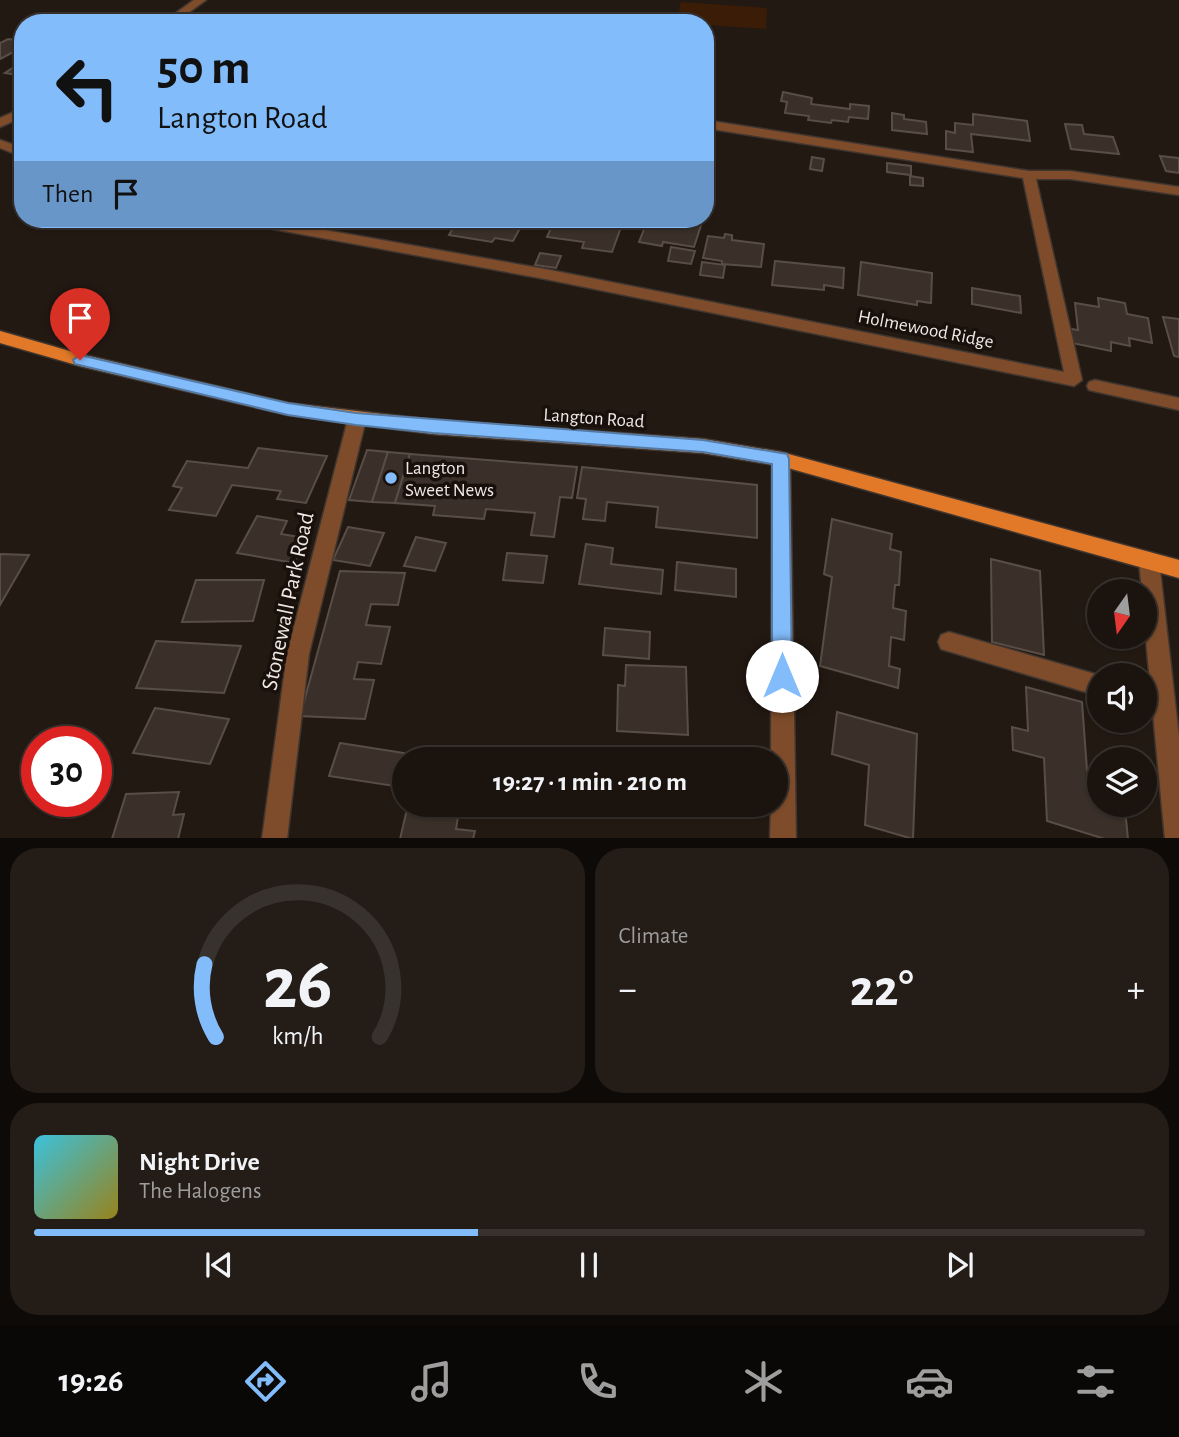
<!DOCTYPE html>
<html lang="en">
<head>
<meta charset="utf-8">
<style>
  body { margin:0; font-family:"Alegreya Sans",sans-serif; background:#231c17; color:#f1f3f6; height:100vh; display:flex; flex-direction:column; font-size:26px; white-space:nowrap }
  * { box-sizing:border-box; margin:0 }
  p { font-size:23px; color:#9f9e9e }
  .icon { flex:none; width:38px; height:38px; fill:none; stroke:currentColor; stroke-width:2; stroke-linecap:round; stroke-linejoin:round }
  .map { position:relative; height:838px; overflow:hidden }
  .details { display:flex; flex-direction:column; gap:10px; padding:10px; background:#0e0a08; flex:1 }
  .details>* { flex:none }
  .hud { position:absolute; left:14px; top:14px; width:700px; height:214px; border-radius:28px; box-shadow:0 2px 5px #0004,0 0 0 2px #38322e; background:#83bcfb; color:#111; overflow:hidden }
  .needle { width:46px; rotate:194deg }
  .controls { position:absolute; left:1087px; top:579px; display:grid; gap:14px }
  .controls a { display:grid; place-items:center; width:70px; height:70px; border-radius:50%; background:#1a130e; box-shadow:0 2px 5px #0004,0 0 0 2px #38322e; font-size:35px }
  .speed { position:absolute; left:21px; top:726px; display:flex; gap:14px; font-size:35px; font-weight:700; text-align:center }
  .speed>* { display:grid; place-content:center; width:91px; height:91px; border-radius:50%; background:#1a130e; box-shadow:0 2px 5px #0004,0 0 0 2px #38322e; line-height:1 }
  .speed .limit { border:10px solid #d22; background:#fff; color:#111 }
  .pin { position:absolute; display:grid; place-items:center; width:60px; height:60px; color:#fff; margin:-72px -30px; border-radius:50% 50% 50% 0; rotate:-45deg; box-shadow:0 0 7px #0007 }
  .pin .icon { rotate:45deg }
  .me { position:absolute; width:77px; margin:-38px; rotate:0deg; stroke-linejoin:round; filter:drop-shadow(0 0 5px #0008) }
  .turn { display:flex; align-items:center; gap:24px; height:147px; padding:0 28px; font-size:32px }
  .turn .icon { width:91px; height:91px; stroke-width:2.5 }
  .turn b { display:block; font-size:49px; line-height:60px }
  .then { display:flex; align-items:center; height:66px; padding:0 28px; background:#0003; gap:14px; font-size:26px }
  .big { font-size:52px; font-weight:700; line-height:1.1 }
  .details .tile { flex:1; display:flex; flex-direction:column; justify-content:center; gap:10px; min-width:0; padding:0 24px; border-radius:28px; background:#231c17 }
  .details .dial { align-items:center; gap:0 }
  .dial svg { height:182px; overflow:visible; fill:none; stroke:#38322e; stroke-width:7; stroke-linecap:round; text-anchor:middle }
  .dial text { fill:#f1f3f6; stroke:none }
  .song { display:flex; align-items:center; gap:21px }
  .cover { width:84px; height:84px; border-radius:10px; background:linear-gradient(135deg,hsl(190 70% 55%),hsl(50 70% 35%)) }
  .played { height:7px; border-radius:4px; background:linear-gradient(90deg,#83bcfb 40%,#38322e 40%) }
  .keys { display:flex; justify-content:space-around; direction:ltr }
  .heat { display:flex; justify-content:space-between; align-items:center; font-size:38px; direction:ltr }
  .details .tiles { flex:1; display:grid; gap:10px; grid-template-columns:1fr 1fr }
  .tile:last-child { grid-column:span 2 }
  .trip { position:absolute; left:392px; top:747px; width:396px; height:70px; border-radius:35px; background:#1a130e; box-shadow:0 2px 5px #0004,0 0 0 2px #38322e; font-weight:700; line-height:70px; text-align:center }
  .dock { display:flex; height:112px; justify-content:space-around; align-items:center; background:#0a0806; color:#9f9e9e }
  .dock .icon { width:49px; height:49px }
  .dock .selected { color:#83bcfb }
  .dock b { font-size:32px; color:#f1f3f6 }
  .map>svg:first-child { display:block }
  .green { fill:#3b1c07 }
  .building { fill:#3a3029; stroke:#594e47; stroke-width:2 }
  .lines { fill:none; stroke-linecap:round; stroke-linejoin:round }
  .street-casing { stroke:#403630; stroke-width:3 }
  .primary-casing { stroke:#403630; stroke-width:3 }
  .street { fill:#7e4c2a; fill-rule:evenodd }
  .primary { fill:#e27928; fill-rule:evenodd }
  .route { fill:#83bcfb; stroke:#557aa3; stroke-width:2 }
  .poi-dot { fill:#83bcfb; stroke:#19100b; stroke-width:2.5 }
  .labels { text-anchor:middle; stroke-width:7; stroke-linejoin:round; paint-order:stroke }
  .street-label { font-size:19px; fill:#efe8e4; stroke:#19100b }
  .poi-label { font-size:19px; fill:#efe8e4; stroke:#19100b; text-anchor:start }
  .near-street-label { font-size:23px; fill:#efe8e4; stroke:#19100b }
</style>
</head>
<body>
<div class="map">
<svg width="1179" height="839" viewBox="0 0 1179 839">
  <rect width="100%" height="100%" fill="#231913"/>
  <!-- green -->
  <polygon class="green" points="681,2 767,8 766,29 676,23"/>
  <!-- building -->
  <g class="building">
    <polygon points="8,39 23,41 23,47 0,59 0,43"/>
    <polygon points="23,61 23,76 5,73"/>
    <polygon points="783,92 812,98 811,104 850,109 850,104 869,106 868,119 849,117 848,122 832,120 831,123 808,120 809,116 785,113 787,102 781,101"/>
    <polygon points="892,113 904,115 904,119 926,122 927,134 892,130"/>
    <polygon points="973,114 1027,121 1030,141 971,134 973,152 946,149 946,131 955,133 955,123 973,125"/>
    <polygon points="1065,124 1082,125 1084,134 1113,137 1119,154 1071,149"/>
    <polygon points="1160,156 1179,158 1179,173 1166,171"/>
    <polygon points="812,157 824,159 822,171 810,169"/>
    <polygon points="887,163 911,166 911,175 887,172"/>
    <polygon points="910,176 923,178 923,186 910,185"/>
    <polygon points="445,219 509,219 524,221 513,241 495,238 492,242 449,235 453,228 440,226"/>
    <polygon points="555,219 590,220 624,219 612,252 582,248 584,242 547,237"/>
    <polygon points="648,219 671,219 670,222 686,224 688,220 702,222 694,247 663,242 662,246 639,242"/>
    <polygon points="725,234 732,235 732,240 764,244 761,267 722,264 722,261 703,258 708,236 724,238"/>
    <polygon points="671,247 695,251 691,264 668,261"/>
    <polygon points="540,253 561,256 556,268 535,265"/>
    <polygon points="775,261 844,268 843,288 824,285 824,290 772,285"/>
    <polygon points="702,262 725,265 723,278 700,275"/>
    <polygon points="861,262 932,273 931,303 917,301 917,305 858,295"/>
    <polygon points="972,288 1020,296 1021,313 972,304"/>
    <polygon points="1098,298 1125,303 1127,314 1148,318 1152,343 1129,338 1130,346 1111,342 1111,351 1072,343 1071,329 1078,330 1075,303 1099,307"/>
    <polygon points="1163,317 1179,319 1179,357 1174,356"/>
    <polygon points="258,448 327,456 306,503 277,499 281,491 232,485 216,516 169,510 182,488 173,486 187,461 248,468"/>
    <polygon points="367,450 388,452 372,502 349,500"/>
    <polygon points="388,452 410,454 395,503 372,502"/>
    <polygon points="410,454 577,467 572,498 560,497 554,537 531,535 535,513 486,509 484,519 433,515 435,506 395,503"/>
    <polygon points="582,467 757,485 757,538 656,527 658,507 607,502 605,521 583,519 586,499 577,498"/>
    <polygon points="257,516 287,521 281,534 306,538 294,563 237,553"/>
    <polygon points="832,519 892,534 890,549 901,552 899,585 895,585 893,608 906,611 904,640 891,637 889,666 900,669 898,688 820,666 832,577 824,574"/>
    <polygon points="348,527 384,533 370,566 333,560"/>
    <polygon points="416,537 446,543 435,571 404,566"/>
    <polygon points="586,544 613,548 611,564 663,570 661,594 579,584"/>
    <polygon points="507,553 547,556 543,583 503,580"/>
    <polygon points="0,554 29,555 0,605"/>
    <polygon points="991,559 1040,571 1044,655 992,642"/>
    <polygon points="677,562 736,569 736,597 675,590"/>
    <polygon points="340,571 405,573 398,605 371,604 366,625 390,627 381,664 358,662 354,679 374,680 365,719 300,716"/>
    <polygon points="196,580 264,580 253,621 182,622"/>
    <polygon points="605,628 650,632 649,659 603,655"/>
    <polygon points="156,641 241,646 224,693 136,688"/>
    <polygon points="626,665 686,667 688,735 617,731 618,685 625,686"/>
    <polygon points="1026,687 1082,702 1087,770 1099,773 1099,805 1125,809 1128,839 1105,839 1047,821 1044,758 1013,750 1012,727 1028,731"/>
    <polygon points="155,708 229,719 210,764 133,753"/>
    <polygon points="837,712 917,734 913,839 865,825 869,765 832,754"/>
    <polygon points="340,743 404,753 394,786 329,776"/>
    <polygon points="179,792 173,815 184,814 178,839 112,839 126,794"/>
    <polygon points="408,805 460,805 456,829 475,831 473,839 400,839"/>
  </g>
  <g class="lines">
    <!-- street casing -->
    <g class="street-casing">
      <g id="street">
        <polygon points="194,0 206,0 174,23 162,23"/>
        <polygon points="23,108 23,117 0,127 0,118"/>
        <polygon points="705,120 1029,171 1070,171 1179,187 1179,195 1070,179 1036,179 1082,380 1074,386 545,279 241,223 234,219 263,219 545,269 1064,372 1023,178 705,128"/>
        <polygon points="0,140 23,148 23,157 0,148"/>
        <polygon points="1095,380 1179,398 1179,410 1089,390 1087,386 1089,382"/>
        <polygon points="357,412 363,414 366,419 309,654 287,839 262,839 287,654 348,419 351,414"/>
        <polygon points="781,452 787,454 790,459 796,839 770,839 771,805 775,805 775,760 771,760 772,459 775,454"/>
        <polygon points="1149,552 1156,555 1159,561 1179,737 1179,839 1165,839 1144,619 1144,592 1142,592 1139,561 1142,555"/>
        <polygon points="949,632 1102,676 1099,676 1099,696 941,649 938,642 941,635"/>
      </g>
    </g>
    <!-- primary casing -->
    <g class="primary-casing">
      <polygon id="primary" points="0,331 80,354 288,403 433,420 703,439 781,452 1179,560 1179,578 781,466 703,453 433,434 288,415 80,366 0,343"/>
    </g>
    <!-- street -->
    <use href="#street" class="street"/>
    <!-- primary -->
    <use href="#primary" class="primary"/>
  </g>
  <!-- route -->
  <polygon class="route" points="80,355 288,403 356,413 703,440 787,454 789,459 792,676 789,683 782,685 775,683 772,676 772,464 703,452 433,433 356,425 288,415 75,364 73,360"/>
  <!-- markers -->
  <circle class="poi-dot" cx="391" cy="478" r="7"/>
  <g class="labels">
    <!-- street labels -->
    <g class="street-label">
      <text transform="translate(926 328) rotate(11)" y="7">Holmewood Ridge</text>
      <text transform="translate(594 417) rotate(4)" y="7">Langton Road</text>
    </g>
    <!-- poi labels -->
    <g class="poi-label">
      <text x="405" y="474">Langton<tspan x="405" dy="22">Sweet News</tspan></text>
    </g>
    <!-- near-street labels -->
    <g class="near-street-label">
      <text transform="translate(287 601) rotate(-78)" y="8">Stonewall Park Road</text>
    </g>
  </g>
</svg>
<div class="controls">
<a><svg class="needle" viewBox="-14 -14 28 28"><path d="M0-13l5 13h-10z" fill="#e53935"/><path d="M0 13l5-13h-10z" fill="#9f9e9e"/></svg></a>
<a><svg class="icon" aria-label="sound" viewBox="0 0 24 24"><path d="M4 9h4l5-4v14l-5-4H4zM17 9q2 3 0 6"/></svg></a>
<a><svg class="icon" aria-label="layers" viewBox="0 0 24 24"><path d="M12 4l9 5-9 5-9-5zM3 14l9 5 9-5"/></svg></a>
</div>
<div class="speed"><div class="limit">30</div></div>
<div class="pin" style="left:80px;top:360px;background:#d93025"><svg class="icon" aria-label="arrive" viewBox="0 0 24 24"><path d="M6 21V4h12l-3 4 3 4H6"/></svg></div>
<svg class="me" style="left:782px;top:676px" viewBox="-20 -20 40 40"><circle r="19" fill="#fff"/><path d="M0-13L10 11 0 6-10 11z" fill="#83bcfb"/></svg>
<div class="trip">19:27 · 1 min · 210 m</div>
<div class="hud">
<div class="turn"><svg class="icon" aria-label="left" viewBox="0 0 24 24"><path d="M17 20v-9H6M10 6l-5 5 5 5"/></svg><div><b>50 m</b>Langton Road</div></div>
<div class="then">Then<svg class="icon" aria-label="arrive" viewBox="0 0 24 24"><path d="M6 21V4h12l-3 4 3 4H6"/></svg></div>
</div>
</div>
<section class="details">
<div class="tiles">
<div class="tile dial"><svg viewBox="0 0 100 80">
<path d="M14 69A42 42 0 1 1 86 69"/>
<path d="M14 69A42 42 0 0 1 9 37" stroke="#83bcfb"/>
<text x="50" y="56" font-size="32" font-weight="700">26</text>
<text x="50" y="72" font-size="11">km/h</text>
</svg></div>
<div class="tile"><p>Climate</p>
<div class="heat"><a>−</a><b class="big">22°</b><a>+</a></div>
</div>
<div class="tile">
<div class="song"><i class="cover"></i><div><b>Night Drive</b><p>The Halogens</p></div></div>
<div class="played"></div>
<div class="keys"><svg class="icon" aria-label="previous" viewBox="0 0 24 24"><path d="M18 5L8 12l10 7zM5 5v14"/></svg><svg class="icon" aria-label="pause" viewBox="0 0 24 24"><path d="M8 5v14M16 5v14"/></svg><svg class="icon" aria-label="next" viewBox="0 0 24 24"><path d="M6 5l10 7-10 7zM19 5v14"/></svg></div>
</div>
</div>
</section>
<nav class="dock">
<b>19:26</b>
<svg class="icon selected" aria-label="directions" viewBox="0 0 24 24"><path d="M12 3l9 9-9 9-9-9zM9 14v-3h6M13 9l2 2-2 2"/></svg>
<svg class="icon" aria-label="music" viewBox="0 0 24 24"><path d="M9 18V5l10-2v13"/><circle cx="6" cy="18" r="3"/><circle cx="16" cy="16" r="3"/></svg>
<svg class="icon" aria-label="phone" viewBox="0 0 24 24"><path d="M5 4h4l2 5-3 2q2 4 5 5l2-3 5 2v4C11 20 4 13 5 4z"/></svg>
<svg class="icon" aria-label="climate" viewBox="0 0 24 24"><path d="M12 3v18M4 7l16 10M4 17L20 7"/></svg>
<svg class="icon" aria-label="car" viewBox="0 0 24 24"><path d="M5 17H2v-5l4-1 3-4h7l3 4 3 1v5h-3M9 17h6M6 11h13"/><circle cx="7" cy="17" r="2"/><circle cx="17" cy="17" r="2"/></svg>
<svg class="icon" aria-label="filters" viewBox="0 0 24 24"><path d="M4 7h16M4 17h16"/><circle cx="9" cy="7" r="2"/><circle cx="15" cy="17" r="2"/></svg>
</nav>
</body>
</html>
